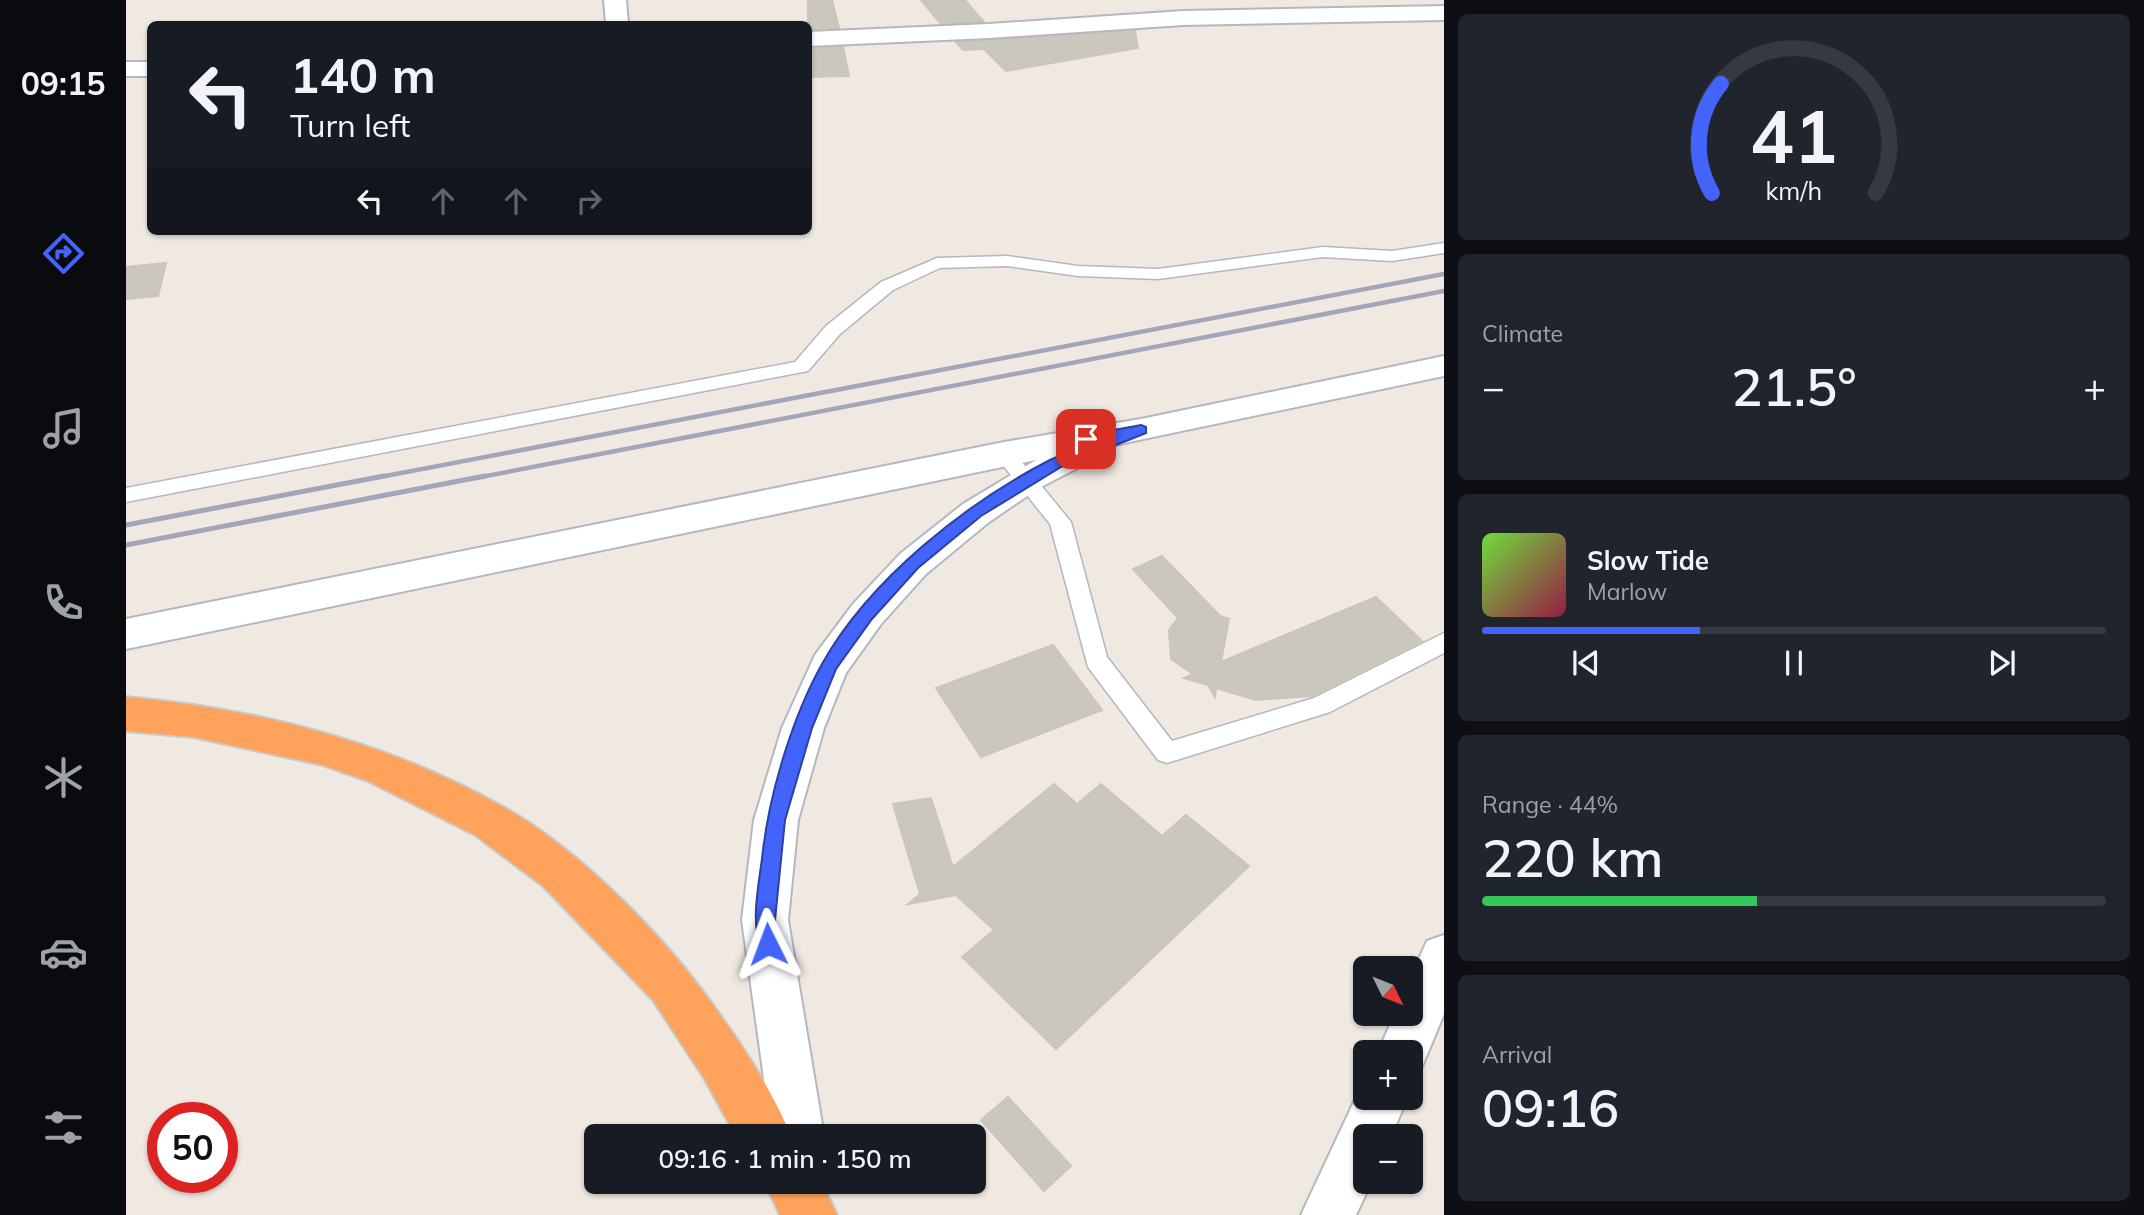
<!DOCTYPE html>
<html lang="en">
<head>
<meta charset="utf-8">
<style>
  body { margin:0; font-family:Mulish,sans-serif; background:#20242c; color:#f1f3f6; height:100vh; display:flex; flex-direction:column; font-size:26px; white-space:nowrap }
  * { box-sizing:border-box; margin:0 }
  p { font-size:23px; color:#9ea1a6 }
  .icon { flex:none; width:38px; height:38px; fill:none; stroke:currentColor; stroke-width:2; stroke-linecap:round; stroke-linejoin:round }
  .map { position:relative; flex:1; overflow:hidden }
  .panel { display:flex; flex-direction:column; gap:14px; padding:14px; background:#0d0f14; width:700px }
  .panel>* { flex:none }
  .guide { position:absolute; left:21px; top:21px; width:665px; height:214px; border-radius:10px; box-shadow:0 2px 5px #0004; background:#171b24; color:#f1f3f6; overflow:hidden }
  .needle { width:46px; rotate:133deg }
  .fabs { position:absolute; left:1227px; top:956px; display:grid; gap:14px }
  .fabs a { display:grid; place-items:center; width:70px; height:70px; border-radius:10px; background:#171b24; box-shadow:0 2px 5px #0004; font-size:35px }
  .speed { position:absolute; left:21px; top:1102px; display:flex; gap:14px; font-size:35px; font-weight:700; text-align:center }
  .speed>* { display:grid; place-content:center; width:91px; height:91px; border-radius:50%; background:#171b24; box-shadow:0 2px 5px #0004; line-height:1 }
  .speed .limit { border:10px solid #d22; background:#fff; color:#111 }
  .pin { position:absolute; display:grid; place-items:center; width:60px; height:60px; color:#fff; margin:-30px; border-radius:14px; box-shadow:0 4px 10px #0006 }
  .me { position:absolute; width:77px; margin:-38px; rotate:357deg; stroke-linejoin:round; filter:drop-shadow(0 0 5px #0008) }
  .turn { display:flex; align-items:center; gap:24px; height:147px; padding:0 28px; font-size:32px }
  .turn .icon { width:91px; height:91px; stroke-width:2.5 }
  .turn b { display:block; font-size:49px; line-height:60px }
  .lanes { display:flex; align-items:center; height:66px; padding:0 28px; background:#0003; justify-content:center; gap:35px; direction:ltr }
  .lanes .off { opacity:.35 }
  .big { font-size:52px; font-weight:600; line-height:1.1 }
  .panel .card { flex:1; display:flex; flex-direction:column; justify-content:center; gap:10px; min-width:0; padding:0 24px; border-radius:10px; background:#20242c }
  .panel .dial { align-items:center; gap:0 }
  .dial svg { height:182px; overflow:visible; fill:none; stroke:#363941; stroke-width:7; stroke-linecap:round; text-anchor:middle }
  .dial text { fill:#f1f3f6; stroke:none }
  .song { display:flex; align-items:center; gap:21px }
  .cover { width:84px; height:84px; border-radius:10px; background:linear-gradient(135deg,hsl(100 70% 55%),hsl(340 70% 35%)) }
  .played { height:7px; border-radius:4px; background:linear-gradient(90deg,#4264fb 35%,#363941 35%) }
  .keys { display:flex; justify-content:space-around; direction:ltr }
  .heat { display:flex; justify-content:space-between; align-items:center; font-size:38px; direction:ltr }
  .charge { height:10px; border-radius:5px; background:linear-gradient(90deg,#34c759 44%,#363941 0) }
  .trip { position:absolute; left:458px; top:1124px; width:402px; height:70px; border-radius:10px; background:#171b24; box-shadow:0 2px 5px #0004; font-weight:600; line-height:70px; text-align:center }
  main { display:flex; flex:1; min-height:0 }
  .menu { display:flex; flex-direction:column; width:126px; justify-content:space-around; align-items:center; background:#090b0e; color:#9ea1a6 }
  .menu .icon { width:49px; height:49px }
  .menu .active { color:#4264fb }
  .menu b { font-size:32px; color:#f1f3f6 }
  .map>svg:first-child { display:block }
  .building { fill:#cbc7bf; stroke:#cbc5ba; stroke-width:2 }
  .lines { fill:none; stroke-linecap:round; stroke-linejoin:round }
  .service-casing { stroke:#b4b7c1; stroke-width:3 }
  .minor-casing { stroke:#b4b7c1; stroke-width:4 }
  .secondary-casing { stroke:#b4b7c1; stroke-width:4 }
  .motorway-casing { stroke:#c9c9c9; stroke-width:4 }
  .service { fill:#fff; fill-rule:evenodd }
  .minor { fill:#fff; fill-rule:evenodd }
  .secondary { fill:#fff; fill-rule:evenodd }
  .motorway { fill:#ffa35c; fill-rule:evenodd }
  .rail-far1 { stroke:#a3a6b8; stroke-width:4.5 }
  .rail { stroke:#a3a6b8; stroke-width:5 }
  .route { fill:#4264fb; stroke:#2b41a3; stroke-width:2 }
</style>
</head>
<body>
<main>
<nav class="menu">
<b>09:15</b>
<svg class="icon active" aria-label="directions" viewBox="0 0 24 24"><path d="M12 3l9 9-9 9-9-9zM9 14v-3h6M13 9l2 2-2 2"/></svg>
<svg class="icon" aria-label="music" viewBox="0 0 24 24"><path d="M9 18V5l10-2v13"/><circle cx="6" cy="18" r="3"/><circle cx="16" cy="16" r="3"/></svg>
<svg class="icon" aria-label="phone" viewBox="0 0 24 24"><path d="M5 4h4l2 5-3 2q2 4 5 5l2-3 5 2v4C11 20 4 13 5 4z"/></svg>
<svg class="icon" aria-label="climate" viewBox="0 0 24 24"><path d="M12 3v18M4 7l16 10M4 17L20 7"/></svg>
<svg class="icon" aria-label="car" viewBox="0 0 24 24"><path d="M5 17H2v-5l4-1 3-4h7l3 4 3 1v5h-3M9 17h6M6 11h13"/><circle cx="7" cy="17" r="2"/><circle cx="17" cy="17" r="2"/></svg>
<svg class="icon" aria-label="filters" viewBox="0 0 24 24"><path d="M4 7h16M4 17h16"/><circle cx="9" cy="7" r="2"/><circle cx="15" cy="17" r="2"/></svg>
</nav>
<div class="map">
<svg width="1318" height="1215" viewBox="0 0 1318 1215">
  <rect width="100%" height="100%" fill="#efe9e1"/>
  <!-- building -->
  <g class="building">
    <polygon points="682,0 706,0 713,28 682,29"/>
    <polygon points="795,0 839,0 858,22 815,24"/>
    <polygon points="1009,31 1012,48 880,71 858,49 837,50 830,42"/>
    <polygon points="717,47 723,76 682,77 682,49"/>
    <polygon points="40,263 32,296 0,299 0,267"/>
    <polygon points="1036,556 1094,616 1103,619 1095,662 1250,597 1296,641 1186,696 1130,700 1090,688 1089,697 1082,685 1058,678 1067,674 1045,659 1043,630 1052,618 1007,569"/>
    <polygon points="927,645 976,710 855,757 810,688"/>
    <polygon points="928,784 951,804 975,784 1036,836 1060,815 1123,866 930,1049 836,957 868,930 830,895 782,904 794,894 767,804 805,798 827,867"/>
    <polygon points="882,1097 945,1166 918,1191 855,1120"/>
  </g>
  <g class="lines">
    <!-- service casing -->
    <g class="service-casing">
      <g id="service">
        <polygon points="1318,243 1318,253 1266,261 1197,257 1032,279 952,276 881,266 814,268 767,290 714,334 682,371 0,502 0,488 669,362 700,326 755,282 811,258 881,256 952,266 1032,269 1197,247 1266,251"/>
        <polygon points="878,447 885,449 945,522 981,657 1046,741 1188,698 1318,633 1318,653 1204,712 1041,763 1032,760 962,667 924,524 868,454 871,449"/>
      </g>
    </g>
    <!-- minor casing -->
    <g class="minor-casing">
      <g id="minor">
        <polygon points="478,0 500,0 502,24 480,24"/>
        <polygon points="1318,6 1318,20 1057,25 863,38 682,46 682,32 863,24 1057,11"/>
        <rect x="0" y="62" width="24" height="14"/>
      </g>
    </g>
    <!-- secondary casing -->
    <g class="secondary-casing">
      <g id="secondary">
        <polygon points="1318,356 1318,376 970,449 972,452 967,460 913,488 863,522 800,574 755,624 720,673 698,728 672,820 662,920 698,1136 646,1136 616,920 628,820 656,728 689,655 727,604 774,554 837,504 910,460 0,649 0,619 878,442 1015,419"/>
        <polygon points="1318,935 1318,1014 1295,1069 1284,1074 1284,1052 1252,1052 1269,1013 1284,1013 1284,978 1301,941"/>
        <polygon points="1239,1078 1239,1097 1282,1097 1265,1136 1239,1136 1239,1181 1246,1181 1230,1215 1175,1215"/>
      </g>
    </g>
    <!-- motorway casing -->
    <g class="motorway-casing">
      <g id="motorway">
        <path d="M0,697C133,709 262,742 379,808C454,850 540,938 589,1008C618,1048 646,1090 665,1136H610L578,1078L527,1000L417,886L349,835L242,781L197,765L67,737L0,731Z"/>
        <polygon points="638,1181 695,1181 711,1215 654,1215"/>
      </g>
    </g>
    <!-- service -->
    <use href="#service" class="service"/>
    <!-- minor -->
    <use href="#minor" class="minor"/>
    <!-- secondary -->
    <use href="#secondary" class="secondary"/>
    <!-- motorway -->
    <use href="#motorway" class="motorway"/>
    <!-- rail-far1 -->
    <g class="rail-far1">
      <polyline points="249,478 1318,274"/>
      <polyline points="350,478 1318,291"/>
    </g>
    <!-- rail -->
    <g class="rail">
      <polyline points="0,525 258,476"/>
      <polyline points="0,545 359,476"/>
    </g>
  </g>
  <!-- route -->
  <path class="route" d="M1015,425L1020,427V433L935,467L855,516L792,568L746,619L710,669L686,728L659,820L649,920L652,944L649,950L642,953L636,950C623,921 634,881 637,850C644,791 667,716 696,664C743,580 840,503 924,460C938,453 954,448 968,443H955V436Z"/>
</svg>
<div class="fabs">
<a><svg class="needle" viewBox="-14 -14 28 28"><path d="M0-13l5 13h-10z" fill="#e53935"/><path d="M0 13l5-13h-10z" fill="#9ea1a6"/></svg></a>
<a>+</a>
<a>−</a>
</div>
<div class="speed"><div class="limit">50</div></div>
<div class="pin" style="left:960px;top:439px;background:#d93025"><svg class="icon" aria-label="arrive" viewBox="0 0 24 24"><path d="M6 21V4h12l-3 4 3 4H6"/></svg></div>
<svg class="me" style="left:642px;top:944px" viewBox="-20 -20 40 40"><path d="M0-17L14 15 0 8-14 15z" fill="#4264fb" stroke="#fff" stroke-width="4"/></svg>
<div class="trip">09:16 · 1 min · 150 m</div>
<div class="guide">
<div class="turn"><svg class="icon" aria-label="left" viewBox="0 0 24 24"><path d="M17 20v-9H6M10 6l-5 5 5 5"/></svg><div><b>140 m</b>Turn left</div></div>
<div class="lanes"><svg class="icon" aria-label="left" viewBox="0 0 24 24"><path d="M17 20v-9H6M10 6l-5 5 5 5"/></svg><svg class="icon off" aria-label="ahead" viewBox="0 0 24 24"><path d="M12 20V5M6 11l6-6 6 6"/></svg><svg class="icon off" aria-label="ahead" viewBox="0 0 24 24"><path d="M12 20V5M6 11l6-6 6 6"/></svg><svg class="icon off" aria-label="right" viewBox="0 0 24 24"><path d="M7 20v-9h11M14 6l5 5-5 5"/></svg></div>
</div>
</div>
<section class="panel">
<div class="card dial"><svg viewBox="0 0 100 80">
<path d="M14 69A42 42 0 1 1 86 69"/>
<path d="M14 69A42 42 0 0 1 18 21" stroke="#4264fb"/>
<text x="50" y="56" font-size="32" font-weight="700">41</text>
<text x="50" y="72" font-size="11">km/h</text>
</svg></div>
<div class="card"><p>Climate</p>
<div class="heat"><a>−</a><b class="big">21.5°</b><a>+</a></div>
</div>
<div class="card">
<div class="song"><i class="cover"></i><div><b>Slow Tide</b><p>Marlow</p></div></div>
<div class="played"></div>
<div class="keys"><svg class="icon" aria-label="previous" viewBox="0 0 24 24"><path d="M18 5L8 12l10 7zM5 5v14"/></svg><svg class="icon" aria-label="pause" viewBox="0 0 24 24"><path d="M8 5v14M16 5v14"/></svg><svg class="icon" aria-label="next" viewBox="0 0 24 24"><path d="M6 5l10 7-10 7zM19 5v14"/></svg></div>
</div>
<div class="card"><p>Range · 44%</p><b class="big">220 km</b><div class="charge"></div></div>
<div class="card"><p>Arrival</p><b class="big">09:16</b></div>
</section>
</main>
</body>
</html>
